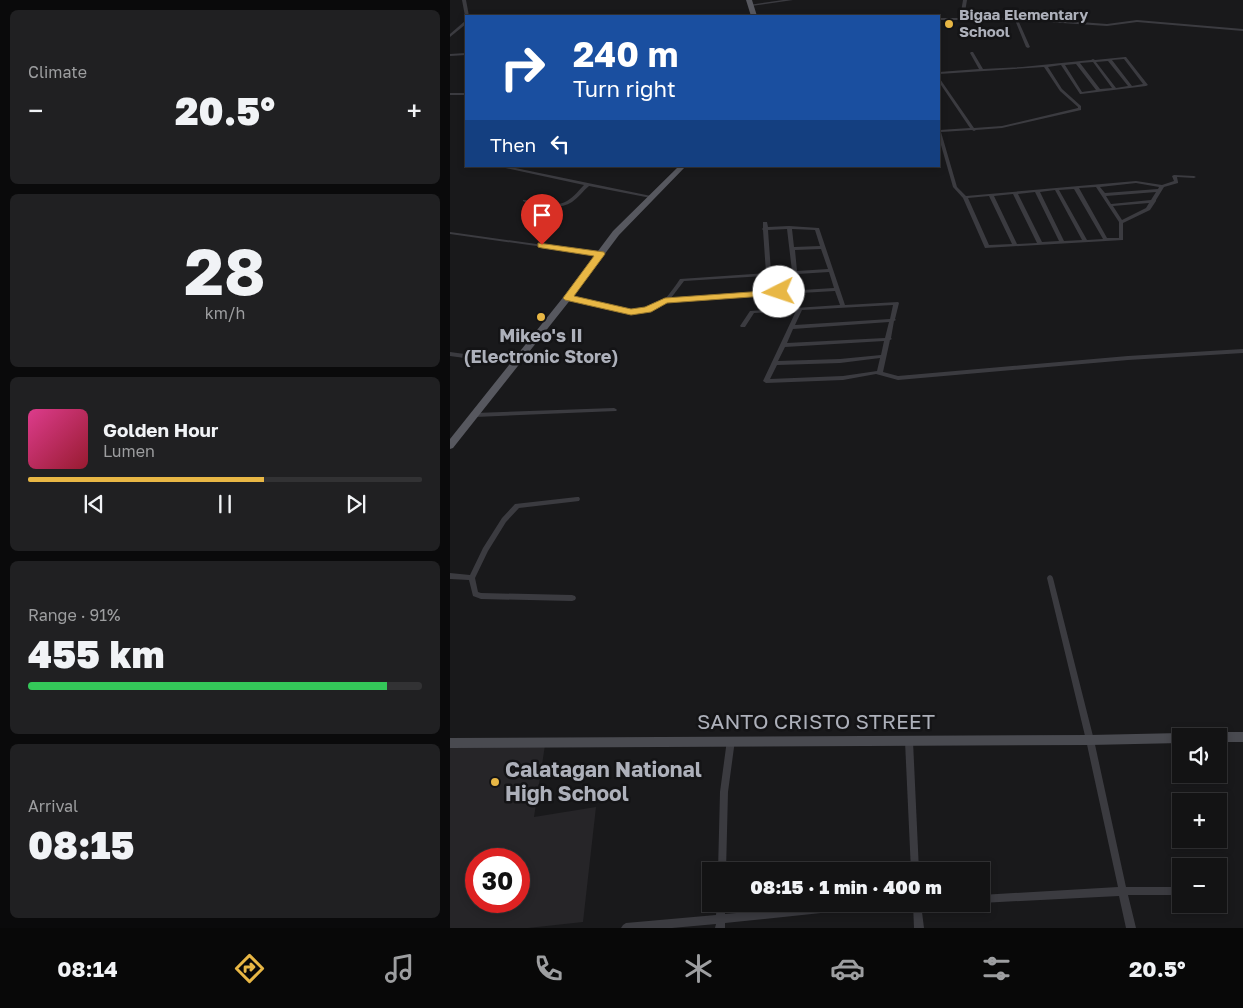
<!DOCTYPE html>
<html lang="en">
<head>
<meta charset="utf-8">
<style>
  body { margin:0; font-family:"Golos Text",sans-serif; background:#202022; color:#f1f3f6; height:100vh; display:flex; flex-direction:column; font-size:19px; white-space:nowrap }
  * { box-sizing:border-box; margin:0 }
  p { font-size:16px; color:#9d9ea0 }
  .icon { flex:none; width:28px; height:28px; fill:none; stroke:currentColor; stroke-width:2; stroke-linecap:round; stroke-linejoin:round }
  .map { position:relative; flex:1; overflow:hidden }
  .details { display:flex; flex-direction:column; gap:10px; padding:10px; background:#0a0a0b; width:450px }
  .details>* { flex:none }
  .guide { position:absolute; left:15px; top:15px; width:475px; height:152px; border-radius:0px; box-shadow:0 2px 8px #0003,0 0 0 1px #323234; background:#1a4fa0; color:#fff; overflow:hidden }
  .tools { position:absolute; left:722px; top:728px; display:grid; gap:10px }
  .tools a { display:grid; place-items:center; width:55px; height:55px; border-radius:0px; background:#131314; box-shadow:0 2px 8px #0003,0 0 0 1px #323234; font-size:25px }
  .speed { position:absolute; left:15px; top:848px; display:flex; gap:10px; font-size:25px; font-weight:700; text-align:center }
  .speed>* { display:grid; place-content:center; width:65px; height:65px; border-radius:50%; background:#131314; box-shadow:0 2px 8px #0003,0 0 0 1px #323234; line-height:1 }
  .speed .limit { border:8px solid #d22; background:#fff; color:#111 }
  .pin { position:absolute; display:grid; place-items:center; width:42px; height:42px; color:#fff; margin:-51px -21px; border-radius:50% 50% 50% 0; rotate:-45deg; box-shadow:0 0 5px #0007 }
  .pin .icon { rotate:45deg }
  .me { position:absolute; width:55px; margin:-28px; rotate:266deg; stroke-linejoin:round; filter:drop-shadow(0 0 4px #0008) }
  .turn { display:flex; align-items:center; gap:18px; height:105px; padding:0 25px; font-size:22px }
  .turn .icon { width:65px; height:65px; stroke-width:2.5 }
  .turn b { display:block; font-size:35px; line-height:42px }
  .then { display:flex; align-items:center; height:48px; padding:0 25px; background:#0003; gap:10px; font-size:19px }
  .big { font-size:38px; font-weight:800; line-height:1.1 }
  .details .card { flex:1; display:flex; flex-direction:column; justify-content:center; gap:8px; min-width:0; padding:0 18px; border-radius:8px; background:#202022 }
  .details .dial { align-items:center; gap:0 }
  .dial b { font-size:65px; line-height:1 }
  .song { display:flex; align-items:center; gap:15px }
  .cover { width:60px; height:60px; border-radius:8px; background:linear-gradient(135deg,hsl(330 70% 55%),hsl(350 70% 35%)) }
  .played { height:5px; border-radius:2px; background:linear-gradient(90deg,#e8b745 60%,#323234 60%) }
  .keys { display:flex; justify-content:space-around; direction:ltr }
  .heat { display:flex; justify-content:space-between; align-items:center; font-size:28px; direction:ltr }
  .charge { height:8px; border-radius:4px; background:linear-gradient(90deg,#34c759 91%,#323234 0) }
  .trip { position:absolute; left:252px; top:862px; width:288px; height:50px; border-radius:0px; background:#131314; box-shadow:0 2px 8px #0003,0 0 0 1px #323234; font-weight:800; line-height:50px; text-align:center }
  .dock { display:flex; height:80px; justify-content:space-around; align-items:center; background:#080808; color:#9d9ea0 }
  .dock .icon { width:35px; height:35px }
  .dock .on { color:#e8b745 }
  .dock b { font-size:22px; color:#f1f3f6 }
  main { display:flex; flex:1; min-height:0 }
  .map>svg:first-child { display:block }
  .built { fill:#262528; fill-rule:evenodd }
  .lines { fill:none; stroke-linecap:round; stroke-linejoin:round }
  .street { fill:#3b3b40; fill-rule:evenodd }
  .secondary { fill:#494a50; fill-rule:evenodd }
  .primary { fill:#57585f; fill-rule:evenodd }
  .route { fill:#e8b745; stroke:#97772d }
  .poi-dot { fill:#e8b745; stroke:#141416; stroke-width:2 }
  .labels { text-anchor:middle; stroke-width:5; stroke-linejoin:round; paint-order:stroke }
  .far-poi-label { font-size:15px; font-weight:bold; fill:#adb0ba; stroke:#141416; text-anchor:start }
  .poi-label { font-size:18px; font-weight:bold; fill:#adb0ba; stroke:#141416 }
  .near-street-label { font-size:21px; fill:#adb0ba; stroke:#141416 }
  .near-poi-label { font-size:21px; font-weight:bold; fill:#adb0ba; stroke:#141416; text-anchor:start }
</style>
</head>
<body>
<main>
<section class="details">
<div class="card"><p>Climate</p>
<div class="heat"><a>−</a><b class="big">20.5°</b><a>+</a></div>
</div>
<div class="card dial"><b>28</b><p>km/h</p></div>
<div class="card">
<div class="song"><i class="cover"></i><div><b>Golden Hour</b><p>Lumen</p></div></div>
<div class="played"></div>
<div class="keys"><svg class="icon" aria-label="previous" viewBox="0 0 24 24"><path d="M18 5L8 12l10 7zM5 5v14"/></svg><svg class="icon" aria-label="pause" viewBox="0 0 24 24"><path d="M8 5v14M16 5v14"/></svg><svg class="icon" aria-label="next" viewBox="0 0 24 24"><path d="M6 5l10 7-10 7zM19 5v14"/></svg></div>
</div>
<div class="card"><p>Range · 91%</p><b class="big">455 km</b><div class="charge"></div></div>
<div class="card"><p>Arrival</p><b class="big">08:15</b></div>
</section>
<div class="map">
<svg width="793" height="928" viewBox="0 0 793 928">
  <rect width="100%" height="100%" fill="#19191b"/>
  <!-- built -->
  <path class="built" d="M95,745L84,817L146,807L133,922L78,928H0V746ZM26,859H69V901H26Z"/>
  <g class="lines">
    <!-- street -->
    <g class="street">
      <polygon points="12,0 16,0 19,16 16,17 15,16"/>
      <polygon points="333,0 343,0 301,6 299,5"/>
      <polygon points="513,0 517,0 514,18 577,18 657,24 687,20 793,29 793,31 687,22 657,26 568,20 580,47 578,48 576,47 565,20 489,20 489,18 510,18"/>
      <polygon points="15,21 16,21 16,24 0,37 0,34"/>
      <path d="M521,52H523L533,69L572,67L641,60L643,59L645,60L675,57H676L698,85L696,86L631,94H630L611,65L598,67L612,89L631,106V110L552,128L526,130L524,131L522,130L491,132L507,187L516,196L686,181L712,185L724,181L722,176L724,175L744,176L746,177L744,178L727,177L728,182V183L714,187L706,200V201L700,210L673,223V240L535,248L513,198L503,187L489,138V130L520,128L489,82V79H490L524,128L552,126L628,108V107L610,91L594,67L489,74V72L529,69L520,53ZM674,59L693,84L682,86L662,60ZM658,61L678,86L666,88L646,62ZM643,62L662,88L650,89L630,63ZM626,64L646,90L632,92L615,65ZM686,183L709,187L708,189L655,193L650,187ZM646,187L669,222V238H657L629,188ZM624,189L653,239L637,240L609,190ZM605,190L632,240L614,241L590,192ZM585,192L609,241L592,242L568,194ZM706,192L701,200L661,204L656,196ZM563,194L587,243L567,244L544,196ZM539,196L562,244L539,245L518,198ZM699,203L696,208L672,220L663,206Z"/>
      <polygon points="16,53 16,55 0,56 0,54"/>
      <rect x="0" y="93" width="16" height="2"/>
      <path d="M46,166H56L201,196L203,197L201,198L139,186C133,191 128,198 122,202C108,211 89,205 75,202L73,201V200C87,200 104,209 117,201C124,197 129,190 134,185Z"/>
      <path d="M313,222H317L318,227L339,226L369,228L395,305L448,302L449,303L445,319L446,320L444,321L441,338L442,339L440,340L433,372L448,376L678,356L793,349V353L678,360L448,380L426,374L393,380L316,383L313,381L346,311L304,313L295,327H291L290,326L300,311L390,305L385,291L217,301C187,324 148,307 116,298L115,297L118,295C149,304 188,322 216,298C221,292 226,285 230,279L316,273L313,230L312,229L313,228ZM337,229L342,271L321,272L318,230ZM342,229L365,230L370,246L344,247ZM371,249L378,269L347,271L345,250ZM379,272L384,288L221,298L234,281ZM443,305L440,319L345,325L352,310ZM439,322L435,338L337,343L343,329ZM434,341L431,355L390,359L328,361L335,347ZM430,358L427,371L393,376L320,379L327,365L390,363Z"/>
      <polygon points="0,232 150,253 152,254 150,255 0,234"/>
      <polygon points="0,352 65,361 68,363 65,365 0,356"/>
      <polygon points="164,408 166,409 167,410 166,411 25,417 22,415 25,413"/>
      <polygon points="127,497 129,497 130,499 129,501 69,508 56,522 38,551 25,578 28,592 31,593 122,595 125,596 126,598 125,600 122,601 31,599 23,596 19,580 0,579 0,573 20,575 33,548 52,518 65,504"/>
      <polygon points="600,575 602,576 603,578 644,740 676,887 731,887 731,895 678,895 686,928 676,928 669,896 531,903 531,895 668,887 636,740 597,578 598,576"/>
      <polygon points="281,737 284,738 285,740 278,792 276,871 268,871 270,792 277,740 278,738"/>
      <polygon points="459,738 462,739 463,741 469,871 461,871 455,741 456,739"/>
      <polygon points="267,904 275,904 275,914 384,904 455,904 454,907 451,908 371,913 275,923 275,928 265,928 266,924 222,928 171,928 173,925 176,923 266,915"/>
      <polygon points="463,904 471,904 474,928 464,928"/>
    </g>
    <!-- secondary -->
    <g class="secondary">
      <polygon points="769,732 793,732 793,742 769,742 769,736 764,736 765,734"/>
      <polygon points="731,733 736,736 731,736 731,743 640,745 0,748 0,738 640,735"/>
    </g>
    <!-- primary -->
    <g class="primary">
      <polygon points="296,0 302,0 307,16 301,16"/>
      <polygon points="229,166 236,166 169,235 121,299 3,448 0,449 0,439 115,295 163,231"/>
    </g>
  </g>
  <!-- route -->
  <polygon class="route" points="88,243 154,252 155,254 124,296 181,309 195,307 215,298 329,290 334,292 329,295 217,303 201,312 181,315 115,300 113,298 144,256 92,248 88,247"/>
  <!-- markers -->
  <g class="poi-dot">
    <circle cx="499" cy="24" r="5"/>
    <circle cx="91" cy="317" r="5"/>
    <circle cx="45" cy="782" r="5"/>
  </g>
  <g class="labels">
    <!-- far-poi labels -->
    <g class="far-poi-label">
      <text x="509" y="20">Bigaa Elementary<tspan x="509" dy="17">School</tspan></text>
    </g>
    <!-- poi labels -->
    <g class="poi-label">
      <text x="91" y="342">Mikeo's II<tspan x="91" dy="21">(Electronic Store)</tspan></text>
    </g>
    <!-- near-street labels -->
    <g class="near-street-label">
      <text x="366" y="729">SANTO CRISTO STREET</text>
    </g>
    <!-- near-poi labels -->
    <g class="near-poi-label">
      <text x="55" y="777">Calatagan National<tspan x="55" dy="24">High School</tspan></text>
    </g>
  </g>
</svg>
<div class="tools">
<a><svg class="icon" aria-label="sound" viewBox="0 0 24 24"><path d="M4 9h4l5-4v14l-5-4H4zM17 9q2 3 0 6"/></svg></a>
<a>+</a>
<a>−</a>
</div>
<div class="speed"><div class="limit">30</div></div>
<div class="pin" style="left:92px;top:245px;background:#d93025"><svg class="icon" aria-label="arrive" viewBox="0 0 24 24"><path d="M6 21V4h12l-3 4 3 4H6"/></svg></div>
<svg class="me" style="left:329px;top:292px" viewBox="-20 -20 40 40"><circle r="19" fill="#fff"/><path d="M0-13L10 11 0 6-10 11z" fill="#e8b745"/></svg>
<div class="trip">08:15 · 1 min · 400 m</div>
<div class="guide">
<div class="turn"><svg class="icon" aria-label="right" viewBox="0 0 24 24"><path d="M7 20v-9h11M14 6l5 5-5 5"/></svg><div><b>240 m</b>Turn right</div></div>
<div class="then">Then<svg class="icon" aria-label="left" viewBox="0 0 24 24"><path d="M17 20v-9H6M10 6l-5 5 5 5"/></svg></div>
</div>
</div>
</main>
<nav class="dock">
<b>08:14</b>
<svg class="icon on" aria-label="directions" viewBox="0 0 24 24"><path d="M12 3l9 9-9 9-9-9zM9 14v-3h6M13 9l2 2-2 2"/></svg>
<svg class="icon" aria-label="music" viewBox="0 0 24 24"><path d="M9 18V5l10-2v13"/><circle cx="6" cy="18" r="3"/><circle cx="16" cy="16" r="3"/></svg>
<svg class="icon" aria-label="phone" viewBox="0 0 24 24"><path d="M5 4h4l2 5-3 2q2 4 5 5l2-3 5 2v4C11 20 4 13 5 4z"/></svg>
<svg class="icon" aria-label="climate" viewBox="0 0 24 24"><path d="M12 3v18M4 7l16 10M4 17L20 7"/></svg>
<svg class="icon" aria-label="car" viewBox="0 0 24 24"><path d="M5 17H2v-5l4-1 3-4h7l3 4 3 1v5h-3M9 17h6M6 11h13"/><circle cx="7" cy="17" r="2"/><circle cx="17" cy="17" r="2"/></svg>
<svg class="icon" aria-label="filters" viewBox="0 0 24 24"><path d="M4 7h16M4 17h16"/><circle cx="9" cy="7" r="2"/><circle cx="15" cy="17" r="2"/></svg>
<b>20.5°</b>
</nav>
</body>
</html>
